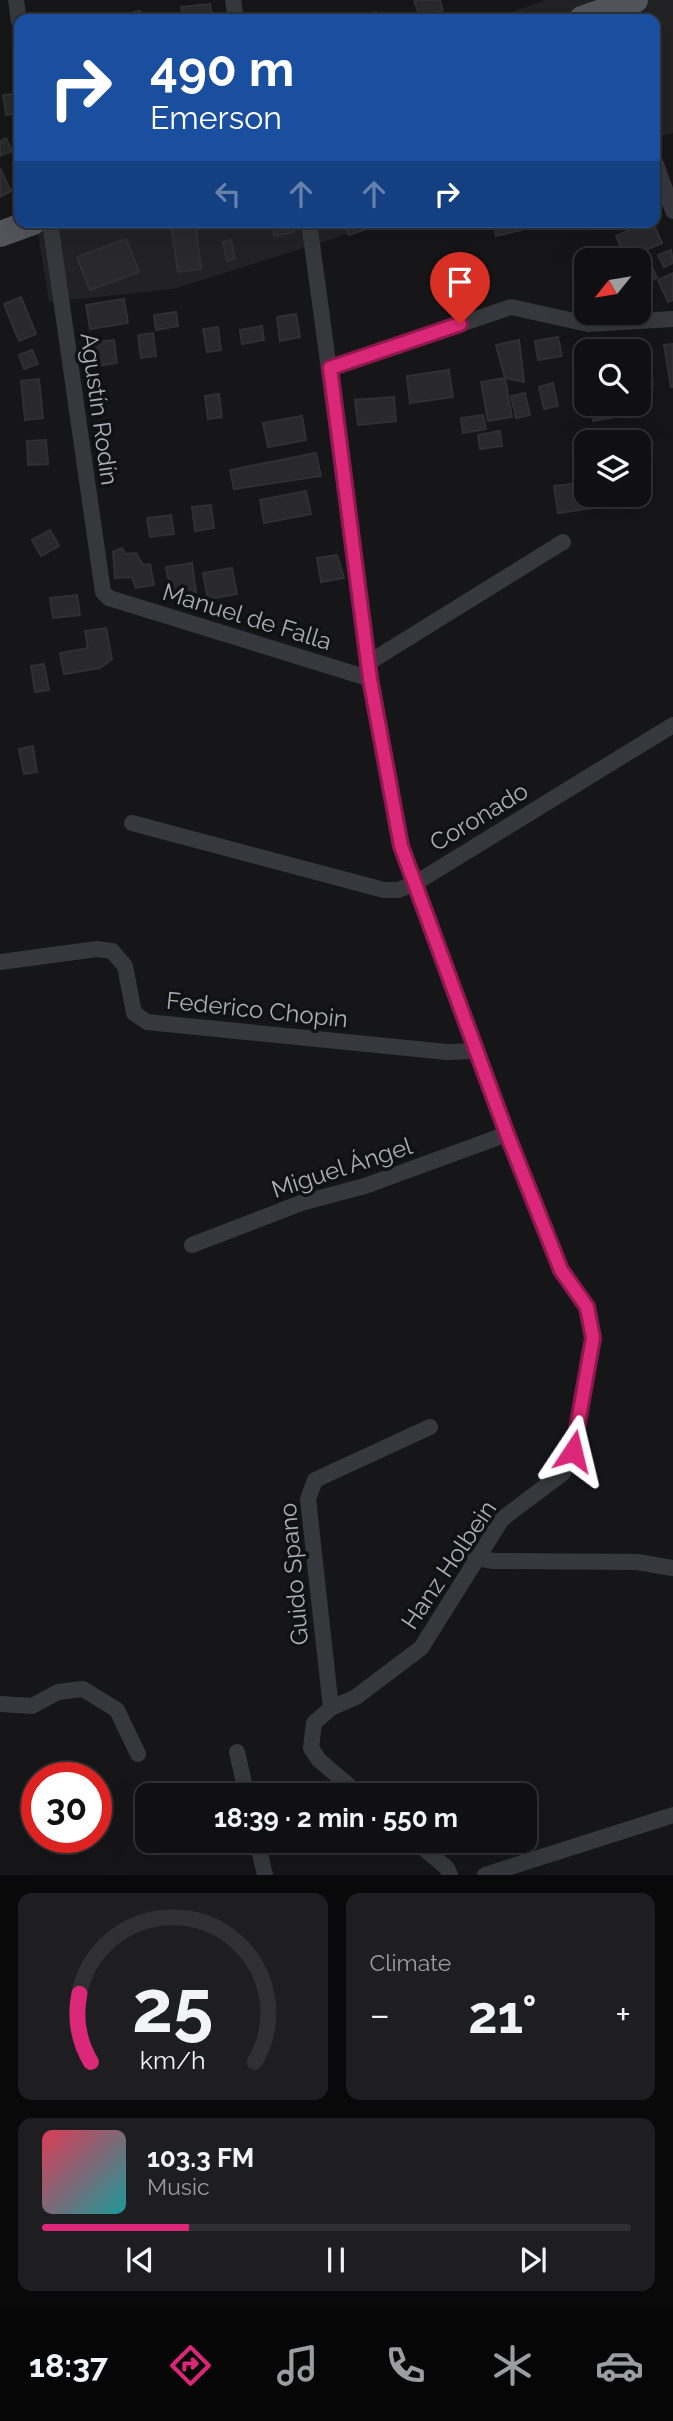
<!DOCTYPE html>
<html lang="en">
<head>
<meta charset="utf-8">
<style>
  body { margin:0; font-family:Raleway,sans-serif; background:#1e1e20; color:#f1f3f6; height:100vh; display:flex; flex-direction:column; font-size:26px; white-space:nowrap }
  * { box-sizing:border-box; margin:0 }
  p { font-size:23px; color:#9c9d9f }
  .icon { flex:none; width:38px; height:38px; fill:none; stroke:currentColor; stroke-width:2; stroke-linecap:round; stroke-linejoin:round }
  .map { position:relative; height:1875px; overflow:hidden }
  .sheet { display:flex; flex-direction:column; gap:18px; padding:18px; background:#09090a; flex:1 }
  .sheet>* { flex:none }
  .banner { position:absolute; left:14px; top:14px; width:646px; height:214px; border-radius:14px; box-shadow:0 7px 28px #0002,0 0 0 2px #303032; background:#1a4fa0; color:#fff; overflow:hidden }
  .needle { width:46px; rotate:240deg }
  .tools { position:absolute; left:574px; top:248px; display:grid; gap:14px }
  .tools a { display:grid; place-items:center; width:77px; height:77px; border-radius:14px; background:#101012; box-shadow:0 7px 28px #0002,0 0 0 2px #303032; font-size:35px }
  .speed { position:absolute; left:21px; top:1762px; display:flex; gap:14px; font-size:35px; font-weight:700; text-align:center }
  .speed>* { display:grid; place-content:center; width:91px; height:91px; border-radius:50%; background:#101012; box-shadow:0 7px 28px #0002,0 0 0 2px #303032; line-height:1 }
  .speed .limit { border:10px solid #d22; background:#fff; color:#111 }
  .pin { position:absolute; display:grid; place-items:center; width:60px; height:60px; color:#fff; margin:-72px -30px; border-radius:50% 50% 50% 0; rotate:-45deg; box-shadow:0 0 7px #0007 }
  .pin .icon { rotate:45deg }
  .me { position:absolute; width:77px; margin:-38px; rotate:10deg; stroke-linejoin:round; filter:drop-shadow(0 0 5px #0008) }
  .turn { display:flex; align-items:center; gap:24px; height:147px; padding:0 21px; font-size:32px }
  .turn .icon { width:91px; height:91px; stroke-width:2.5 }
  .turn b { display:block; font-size:49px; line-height:60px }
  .lanes { display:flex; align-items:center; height:66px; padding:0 21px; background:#0003; justify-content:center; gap:35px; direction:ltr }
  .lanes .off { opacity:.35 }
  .big { font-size:52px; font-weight:700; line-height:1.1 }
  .sheet .tile { flex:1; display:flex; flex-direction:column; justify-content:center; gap:10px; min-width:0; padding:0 24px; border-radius:14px; background:#1e1e20 }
  .sheet .dial { align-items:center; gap:0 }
  .dial svg { height:182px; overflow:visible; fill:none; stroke:#303032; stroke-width:7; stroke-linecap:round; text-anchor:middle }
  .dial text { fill:#f1f3f6; stroke:none }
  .song { display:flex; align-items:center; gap:21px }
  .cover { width:84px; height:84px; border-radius:10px; background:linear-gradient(135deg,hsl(350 70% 55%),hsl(180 70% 35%)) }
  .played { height:7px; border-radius:4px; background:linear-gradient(90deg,#db2777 25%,#303032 25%) }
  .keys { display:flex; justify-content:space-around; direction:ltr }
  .heat { display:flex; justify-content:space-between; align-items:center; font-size:38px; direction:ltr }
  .sheet .tiles { flex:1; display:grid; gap:18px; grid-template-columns:1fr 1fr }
  .tile:last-child { grid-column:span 2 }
  .trip { position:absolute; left:135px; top:1783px; width:402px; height:70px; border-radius:14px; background:#101012; box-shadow:0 7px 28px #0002,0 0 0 2px #303032; font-weight:700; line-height:70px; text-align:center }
  .tab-bar { display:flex; height:112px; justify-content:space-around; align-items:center; background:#060607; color:#9c9d9f }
  .tab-bar .icon { width:49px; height:49px }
  .tab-bar .active { color:#db2777 }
  .tab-bar b { font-size:32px; color:#f1f3f6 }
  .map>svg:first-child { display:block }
  .built { fill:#222225 }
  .building { fill:#29292c; stroke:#303034; stroke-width:2 }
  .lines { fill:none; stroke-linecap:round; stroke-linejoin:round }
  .minor { stroke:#37383d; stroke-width:16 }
  .primary { stroke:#53555c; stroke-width:26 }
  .route-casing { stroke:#8e194d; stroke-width:18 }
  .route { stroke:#db2777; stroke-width:12 }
  .labels { text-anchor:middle; stroke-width:7; stroke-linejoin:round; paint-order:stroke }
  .street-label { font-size:24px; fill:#a8adb8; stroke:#111113 }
</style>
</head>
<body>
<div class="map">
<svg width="673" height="1875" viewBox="0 0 673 1875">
  <rect width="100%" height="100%" fill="#161618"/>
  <!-- built -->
  <g class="built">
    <polygon points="546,0 673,0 673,133 655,137 654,19 492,19"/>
    <polygon points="36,222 386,222 173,289 49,302"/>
  </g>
  <!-- building -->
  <g class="building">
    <polygon points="414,0 440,0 443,10 420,18"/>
    <polygon points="210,4 212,19 183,19 181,7"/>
    <polygon points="140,11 142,19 122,19 121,15"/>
    <polygon points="376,12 378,19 368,19 370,14"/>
    <polygon points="14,94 17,113 6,115 3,95"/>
    <polygon points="6,138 12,151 0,156 0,141"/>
    <polygon points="0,168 11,191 0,197"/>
    <polygon points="195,222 201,269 178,272 171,225"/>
    <polygon points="234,222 250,222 251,227 237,229"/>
    <polygon points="271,222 292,222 294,232 274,236"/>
    <polygon points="345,222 387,222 349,235"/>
    <polygon points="647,222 653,222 662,243 626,259 616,236"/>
    <polygon points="519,223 521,230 496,236 495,230"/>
    <polygon points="126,239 139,272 90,290 77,257"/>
    <polygon points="231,240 235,259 227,261 223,242"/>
    <polygon points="671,250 673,263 664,267 658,255"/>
    <polygon points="647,256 657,278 640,286 637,261"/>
    <polygon points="673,273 673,300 668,302 658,280"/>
    <polygon points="21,297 36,334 19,341 4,304"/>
    <polygon points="124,299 128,323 90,329 86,305"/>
    <polygon points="176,312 178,326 156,330 154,315"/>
    <polygon points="296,314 300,337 280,341 277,317"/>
    <polygon points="262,326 264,340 242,344 240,330"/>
    <polygon points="218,327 221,350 207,352 203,329"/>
    <polygon points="153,333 156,356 141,358 138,335"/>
    <polygon points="558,337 562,356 538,360 535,341"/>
    <polygon points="114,340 117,363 97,366 94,342"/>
    <polygon points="519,340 524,382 505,378 496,345"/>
    <polygon points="673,344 673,387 671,387 664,345"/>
    <polygon points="32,350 38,364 24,369 19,355"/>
    <polygon points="449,370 453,397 410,403 407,376"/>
    <polygon points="651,371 653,385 639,388 639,373"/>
    <polygon points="505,378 512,417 488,421 481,382"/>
    <polygon points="39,379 43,418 25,420 21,381"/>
    <polygon points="553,383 558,406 544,409 539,387"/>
    <polygon points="525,393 530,415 516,418 511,396"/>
    <polygon points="219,394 222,417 208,419 205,396"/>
    <polygon points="394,397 396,421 358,425 355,400"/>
    <polygon points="613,404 615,417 593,421 591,407"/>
    <polygon points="483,415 486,429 463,433 461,418"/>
    <polygon points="302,416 306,440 268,447 263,423"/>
    <polygon points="500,431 502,446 480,449 478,435"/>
    <polygon points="46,440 48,464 28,465 27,441"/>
    <polygon points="316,453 321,476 234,489 230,470"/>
    <polygon points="586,482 586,495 598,495 600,507 558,513 554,486"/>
    <polygon points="306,491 311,514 264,523 260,500"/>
    <polygon points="211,505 214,528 195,531 192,507"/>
    <polygon points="171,515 174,534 150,537 147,518"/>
    <polygon points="50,530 59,546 41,556 32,540"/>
    <polygon points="122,548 125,554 136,553 143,565 150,564 154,585 136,588 132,577 115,578 113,552"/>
    <polygon points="337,555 344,578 321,582 317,558"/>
    <polygon points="192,563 196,592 171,596 166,567"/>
    <polygon points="232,568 237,594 208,599 203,573"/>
    <polygon points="77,595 80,615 53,618 50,598"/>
    <polygon points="106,628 112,659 100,668 64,674 60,653 88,648 85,631"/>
    <polygon points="44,664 49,690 35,692 31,666"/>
    <polygon points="33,746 37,772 24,774 19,749"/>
  </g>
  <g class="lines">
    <!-- minor -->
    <g class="minor">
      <polyline points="16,0 19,22"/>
      <polyline points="233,0 236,19"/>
      <polyline points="654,159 673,211"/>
      <polyline points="50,222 103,592 109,598 371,679"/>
      <polyline points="309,222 371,679 401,846 507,1134 561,1270 587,1307 593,1338 573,1451 563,1473 502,1519 421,1648 356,1697 331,1708 314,1723 311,1748 319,1760 361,1796"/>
      <polyline points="330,368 511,307 588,324 673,319"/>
      <polyline points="368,663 563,542"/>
      <polyline points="132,823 384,890 398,890 414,884 673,725"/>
      <polyline points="0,962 97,949 112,951 125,966 134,1013 147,1022 447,1052 475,1051"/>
      <polyline points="192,1245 301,1203 365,1186 507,1134"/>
      <polyline points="475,1558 494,1561 637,1562 673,1568"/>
      <polyline points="0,1704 32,1706 58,1692 83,1689 117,1710 138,1754"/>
      <polyline points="331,1708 308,1499 315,1480 430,1427"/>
      <polyline points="237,1752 247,1796"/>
      <polyline points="257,1841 265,1875"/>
      <polyline points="415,1841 447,1868 450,1875"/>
      <polyline points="485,1875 673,1815"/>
    </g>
    <!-- primary -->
    <g class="primary">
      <polyline points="582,19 635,0"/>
      <polyline points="0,234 33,222"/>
    </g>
  </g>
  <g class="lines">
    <!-- route casing -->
    <g class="route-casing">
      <polyline id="route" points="460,324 330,368 370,679 401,846 507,1134 561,1270 587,1307 593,1338 573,1451"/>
    </g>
    <!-- route -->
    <use href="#route" class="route"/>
  </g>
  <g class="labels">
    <!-- street labels -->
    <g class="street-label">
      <text transform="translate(99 409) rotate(82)" y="8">Agustín Rodín</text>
      <text transform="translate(247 617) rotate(17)" y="8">Manuel de Falla</text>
      <text transform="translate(479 817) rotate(-31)" y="8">Coronado</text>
      <text transform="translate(257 1010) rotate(6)" y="8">Federico Chopin</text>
      <text transform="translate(342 1168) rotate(-18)" y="8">Miguel Ángel</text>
      <text transform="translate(449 1565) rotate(-56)" y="8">Hanz Holbein</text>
      <text transform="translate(294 1574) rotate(-95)" y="8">Guido Spano</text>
    </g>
  </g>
</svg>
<div class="tools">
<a><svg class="needle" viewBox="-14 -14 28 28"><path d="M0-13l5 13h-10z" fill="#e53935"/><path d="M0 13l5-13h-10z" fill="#9c9d9f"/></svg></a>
<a><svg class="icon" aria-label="search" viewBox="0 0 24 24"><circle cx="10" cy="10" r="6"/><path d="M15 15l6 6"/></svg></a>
<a><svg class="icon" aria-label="layers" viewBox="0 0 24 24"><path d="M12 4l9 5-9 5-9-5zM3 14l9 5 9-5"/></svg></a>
</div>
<div class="speed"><div class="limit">30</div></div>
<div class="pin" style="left:460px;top:324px;background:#d93025"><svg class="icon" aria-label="arrive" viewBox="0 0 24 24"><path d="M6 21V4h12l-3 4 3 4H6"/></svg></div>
<svg class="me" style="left:573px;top:1451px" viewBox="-20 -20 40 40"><path d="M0-17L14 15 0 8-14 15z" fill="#db2777" stroke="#fff" stroke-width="4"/></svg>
<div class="trip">18:39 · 2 min · 550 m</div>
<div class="banner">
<div class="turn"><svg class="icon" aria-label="right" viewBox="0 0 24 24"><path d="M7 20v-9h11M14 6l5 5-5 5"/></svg><div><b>490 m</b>Emerson</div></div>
<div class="lanes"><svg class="icon off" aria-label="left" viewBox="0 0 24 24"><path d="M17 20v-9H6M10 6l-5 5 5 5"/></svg><svg class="icon off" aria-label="ahead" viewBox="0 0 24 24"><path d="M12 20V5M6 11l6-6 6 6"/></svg><svg class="icon off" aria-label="ahead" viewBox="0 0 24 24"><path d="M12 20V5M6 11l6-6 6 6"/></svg><svg class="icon" aria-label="right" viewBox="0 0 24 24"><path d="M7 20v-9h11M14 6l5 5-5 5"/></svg></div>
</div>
</div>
<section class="sheet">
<div class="tiles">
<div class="tile dial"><svg viewBox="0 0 100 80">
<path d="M14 69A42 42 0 1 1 86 69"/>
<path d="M14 69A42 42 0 0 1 9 39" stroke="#db2777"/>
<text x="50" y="56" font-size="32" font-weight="700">25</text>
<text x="50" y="72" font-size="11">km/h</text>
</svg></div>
<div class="tile"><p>Climate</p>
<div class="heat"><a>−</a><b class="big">21°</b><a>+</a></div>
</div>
<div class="tile">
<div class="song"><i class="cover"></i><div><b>103.3 FM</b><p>Music</p></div></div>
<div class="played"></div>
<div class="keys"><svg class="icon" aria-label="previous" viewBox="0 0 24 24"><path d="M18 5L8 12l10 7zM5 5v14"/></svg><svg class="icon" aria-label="pause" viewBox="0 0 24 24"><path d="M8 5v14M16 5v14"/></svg><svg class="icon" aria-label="next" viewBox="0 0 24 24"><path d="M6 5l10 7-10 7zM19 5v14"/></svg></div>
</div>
</div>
</section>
<nav class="tab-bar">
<b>18:37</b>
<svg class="icon active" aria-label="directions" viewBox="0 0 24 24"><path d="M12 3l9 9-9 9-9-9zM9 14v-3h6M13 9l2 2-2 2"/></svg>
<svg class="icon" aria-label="music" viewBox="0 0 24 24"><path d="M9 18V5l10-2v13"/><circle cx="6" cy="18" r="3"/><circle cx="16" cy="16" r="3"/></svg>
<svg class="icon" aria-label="phone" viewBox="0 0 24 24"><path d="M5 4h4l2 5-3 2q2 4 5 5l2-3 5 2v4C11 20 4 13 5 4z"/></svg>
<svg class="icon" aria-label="climate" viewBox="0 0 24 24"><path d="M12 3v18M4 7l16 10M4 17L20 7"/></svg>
<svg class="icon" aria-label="car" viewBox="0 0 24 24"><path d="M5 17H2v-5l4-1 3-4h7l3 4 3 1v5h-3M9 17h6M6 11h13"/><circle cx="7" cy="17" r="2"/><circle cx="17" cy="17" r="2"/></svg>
</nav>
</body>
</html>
